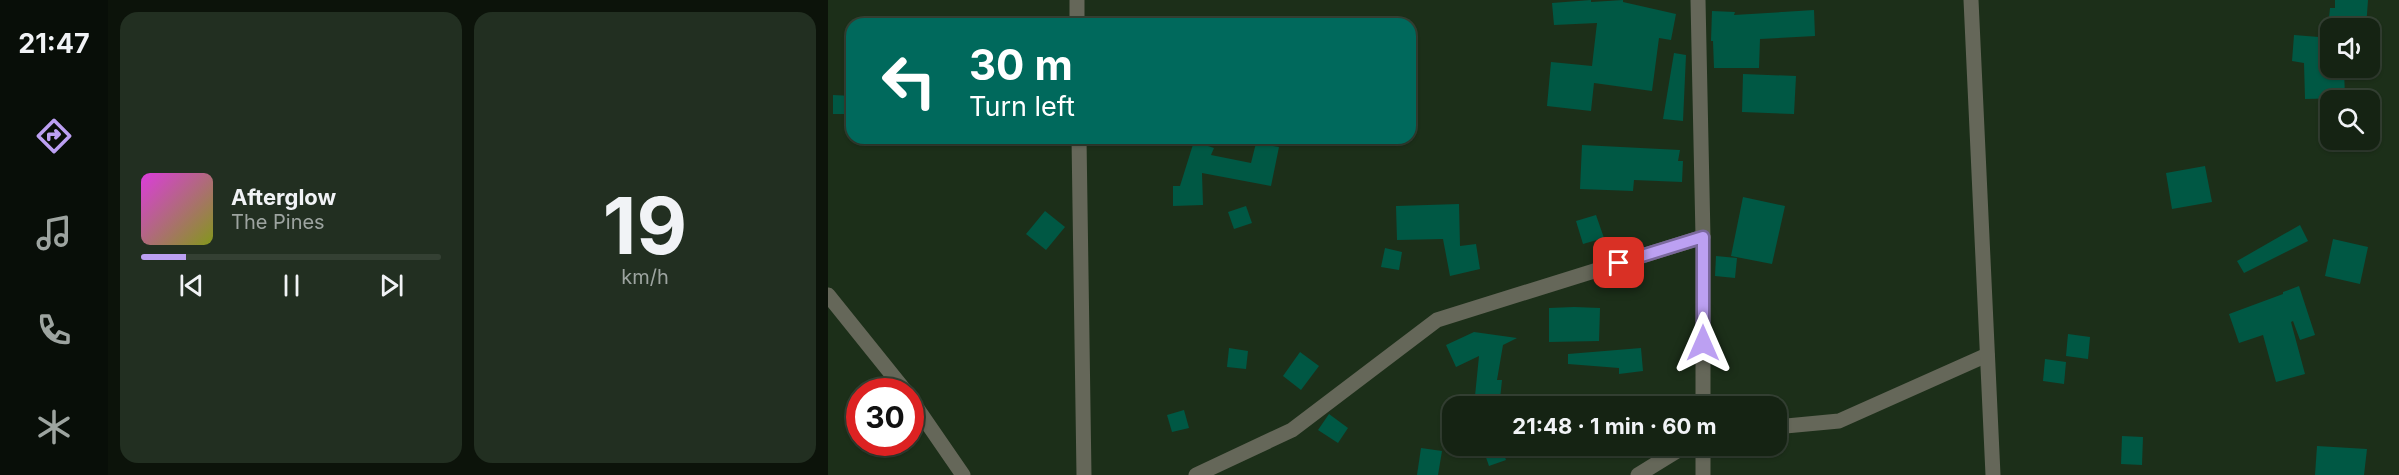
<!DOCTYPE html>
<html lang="en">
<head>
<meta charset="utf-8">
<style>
  body { margin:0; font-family:Inter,sans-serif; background:#222f21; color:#f1f3f6; height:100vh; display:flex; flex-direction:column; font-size:22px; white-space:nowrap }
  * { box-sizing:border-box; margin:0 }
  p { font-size:20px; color:#9da4a0 }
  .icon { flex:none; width:33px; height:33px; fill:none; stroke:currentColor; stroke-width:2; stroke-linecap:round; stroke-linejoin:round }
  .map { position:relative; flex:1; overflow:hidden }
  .panel { display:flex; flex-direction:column; gap:12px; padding:12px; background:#0c130a; width:720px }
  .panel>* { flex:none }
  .guide { position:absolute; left:18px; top:18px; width:570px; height:126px; border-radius:18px; box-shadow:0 2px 4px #0004,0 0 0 2px #344033; background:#00695c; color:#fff; overflow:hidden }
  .fabs { position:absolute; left:1492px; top:18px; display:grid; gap:12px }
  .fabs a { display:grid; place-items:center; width:60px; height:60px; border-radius:12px; background:#152313; box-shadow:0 2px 4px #0004,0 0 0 2px #344033; font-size:30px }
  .speed { position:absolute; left:18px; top:378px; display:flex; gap:12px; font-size:30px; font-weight:700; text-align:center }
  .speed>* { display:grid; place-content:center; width:78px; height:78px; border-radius:50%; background:#152313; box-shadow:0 2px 4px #0004,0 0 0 2px #344033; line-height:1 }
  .speed .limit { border:9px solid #d22; background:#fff; color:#111 }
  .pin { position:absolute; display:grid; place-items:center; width:51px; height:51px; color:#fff; margin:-26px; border-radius:12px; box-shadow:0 3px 9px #0006 }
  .me { position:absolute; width:66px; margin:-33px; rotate:0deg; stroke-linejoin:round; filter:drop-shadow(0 0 4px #0008) }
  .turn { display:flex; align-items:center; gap:21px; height:126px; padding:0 24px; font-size:27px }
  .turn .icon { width:78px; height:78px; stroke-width:2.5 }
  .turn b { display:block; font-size:42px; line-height:51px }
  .panel .tile { flex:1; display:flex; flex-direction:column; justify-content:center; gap:9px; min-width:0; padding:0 21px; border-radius:18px; background:#222f21 }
  .panel .dial { align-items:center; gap:0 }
  .dial b { font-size:78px; line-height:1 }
  .song { display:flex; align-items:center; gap:18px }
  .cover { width:72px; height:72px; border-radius:9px; background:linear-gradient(135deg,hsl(300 70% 55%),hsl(70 70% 35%)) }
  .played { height:6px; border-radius:3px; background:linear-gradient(90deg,#bca0f2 15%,#344033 15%) }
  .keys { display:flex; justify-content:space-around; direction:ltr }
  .panel .tiles { flex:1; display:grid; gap:12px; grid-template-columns:repeat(2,1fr) }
  .trip { position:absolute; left:614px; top:396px; width:345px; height:60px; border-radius:18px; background:#152313; box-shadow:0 2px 4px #0004,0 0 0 2px #344033; font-weight:700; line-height:60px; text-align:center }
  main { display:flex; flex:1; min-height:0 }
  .dock { display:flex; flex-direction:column; width:108px; justify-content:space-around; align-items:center; background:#080e08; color:#9da4a0 }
  .dock .icon { width:42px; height:42px }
  .dock .current { color:#bca0f2 }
  .dock b { font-size:27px; color:#f1f3f6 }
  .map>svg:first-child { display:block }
  .building { fill:#005844 }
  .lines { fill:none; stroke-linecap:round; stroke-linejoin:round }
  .minor { stroke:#656759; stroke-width:15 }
  .tertiary { stroke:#656759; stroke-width:15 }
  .route-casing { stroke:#7a689d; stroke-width:15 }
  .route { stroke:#bca0f2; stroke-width:10 }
</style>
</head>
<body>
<main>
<nav class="dock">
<b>21:47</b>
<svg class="icon current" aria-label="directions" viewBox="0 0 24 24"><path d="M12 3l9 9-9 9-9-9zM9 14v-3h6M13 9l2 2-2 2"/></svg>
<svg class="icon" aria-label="music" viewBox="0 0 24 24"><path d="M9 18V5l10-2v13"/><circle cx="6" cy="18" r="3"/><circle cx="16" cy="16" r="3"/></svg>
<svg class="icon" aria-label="phone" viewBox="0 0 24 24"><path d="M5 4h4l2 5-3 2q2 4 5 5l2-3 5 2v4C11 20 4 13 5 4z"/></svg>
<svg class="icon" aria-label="climate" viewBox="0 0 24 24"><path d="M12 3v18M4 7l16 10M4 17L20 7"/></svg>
</nav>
<section class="panel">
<div class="tiles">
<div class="tile">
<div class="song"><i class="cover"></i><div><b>Afterglow</b><p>The Pines</p></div></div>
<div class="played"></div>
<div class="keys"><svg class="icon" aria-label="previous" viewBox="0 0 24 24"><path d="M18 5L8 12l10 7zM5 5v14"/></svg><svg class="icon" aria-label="pause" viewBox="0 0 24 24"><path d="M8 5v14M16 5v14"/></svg><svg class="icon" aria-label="next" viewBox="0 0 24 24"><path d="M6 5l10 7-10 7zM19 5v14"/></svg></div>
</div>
<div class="tile dial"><b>19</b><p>km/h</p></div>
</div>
</section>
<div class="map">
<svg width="1571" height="475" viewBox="0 0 1571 475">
  <rect width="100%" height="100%" fill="#1c2f19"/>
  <!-- building -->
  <g class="building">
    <polygon points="763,0 763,2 795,0 795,2 848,14 843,40 831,38 824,91 766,83 763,111 719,106 723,62 764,66 769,23 726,25 724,3"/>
    <polygon points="1507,0 1540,0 1538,28 1500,28 1502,8 1507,8"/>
    <polygon points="986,10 987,36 932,39 931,68 886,68 885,41 883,41 884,11 907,12 906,15"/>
    <polygon points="1466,35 1503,38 1503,68 1516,68 1517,98 1477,99 1476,63 1464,61"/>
    <polygon points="846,53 858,55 855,121 835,119"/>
    <polygon points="915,74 968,76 966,114 914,112"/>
    <polygon points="5,95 24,96 23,114 5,114"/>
    <polygon points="367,138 374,138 374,144 386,148 383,155 423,163 428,143 451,147 443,186 374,173 375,205 345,206 345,186 352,186"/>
    <polygon points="754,145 852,150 850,161 855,161 854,182 806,180 805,191 752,189"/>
    <polygon points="1377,166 1384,202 1344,209 1338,173"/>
    <polygon points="915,197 957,206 944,264 903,256"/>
    <polygon points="631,204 632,246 648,244 652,269 622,276 615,239 569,240 568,206"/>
    <polygon points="418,206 424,223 406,229 400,212"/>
    <polygon points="217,211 237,227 218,250 198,234"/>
    <polygon points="768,215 776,238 755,244 748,221"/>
    <polygon points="1472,225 1480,241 1416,273 1409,261"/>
    <polygon points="1505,239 1540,247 1532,284 1497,276"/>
    <polygon points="557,248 574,252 571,270 553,267"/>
    <polygon points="888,256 909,258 907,278 887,276"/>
    <polygon points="1471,286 1487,335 1472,340 1465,321 1463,322 1477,374 1448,382 1435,335 1411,343 1401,314 1455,294 1455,292"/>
    <polygon points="746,307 772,308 771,341 721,342 721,308"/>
    <polygon points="646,332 689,338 675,345 669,380 674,380 672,399 647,396 651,356 628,367 618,345"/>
    <polygon points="1240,334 1262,337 1260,359 1238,356"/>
    <polygon points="401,348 420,351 418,369 399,367"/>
    <polygon points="813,348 815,371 791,374 791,368 740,364 740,354"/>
    <polygon points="472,352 491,366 473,390 455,376"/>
    <polygon points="1217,359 1238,362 1236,384 1215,381"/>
    <polygon points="356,410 361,428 344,432 339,415"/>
    <polygon points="501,414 520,428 510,443 490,430"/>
    <polygon points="1294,436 1315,437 1314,465 1293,464"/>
    <polygon points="654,446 673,446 678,460 661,466"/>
    <polygon points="1489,446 1539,449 1536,475 1487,475"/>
    <polygon points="593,448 614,451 610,475 589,475"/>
  </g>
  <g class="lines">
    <!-- minor -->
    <g class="minor">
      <polyline points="249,0 249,24"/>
      <polyline points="870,0 875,237 875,406"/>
      <polyline points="251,138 256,475"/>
      <polyline points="0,295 78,392"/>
      <polyline points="82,398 135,475"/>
      <polyline points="948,427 1011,421 1159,355"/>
      <polyline points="875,446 875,475"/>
      <polyline points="368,475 464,430 609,320 875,237"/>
      <polyline points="810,475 857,446"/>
    </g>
    <!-- tertiary -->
    <polyline class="tertiary" points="1143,0 1165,475"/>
  </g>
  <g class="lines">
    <!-- route casing -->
    <g class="route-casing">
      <polyline id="route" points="791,263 875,237 875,343"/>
    </g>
    <!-- route -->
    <use href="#route" class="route"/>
  </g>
</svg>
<div class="fabs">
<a><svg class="icon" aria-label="sound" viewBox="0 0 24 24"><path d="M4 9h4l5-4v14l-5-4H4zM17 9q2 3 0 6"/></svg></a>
<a><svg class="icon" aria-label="search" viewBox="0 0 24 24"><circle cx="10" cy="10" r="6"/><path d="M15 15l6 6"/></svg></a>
</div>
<div class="speed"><div class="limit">30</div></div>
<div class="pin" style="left:791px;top:263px;background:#d93025"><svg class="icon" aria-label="arrive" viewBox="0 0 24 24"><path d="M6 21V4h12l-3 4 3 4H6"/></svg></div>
<svg class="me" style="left:875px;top:343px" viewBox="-20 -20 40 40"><path d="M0-17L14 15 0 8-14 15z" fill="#bca0f2" stroke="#fff" stroke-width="4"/></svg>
<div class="trip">21:48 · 1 min · 60 m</div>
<div class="guide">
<div class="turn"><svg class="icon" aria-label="left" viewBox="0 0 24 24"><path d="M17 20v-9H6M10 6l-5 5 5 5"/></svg><div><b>30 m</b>Turn left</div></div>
</div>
</div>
</main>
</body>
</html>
